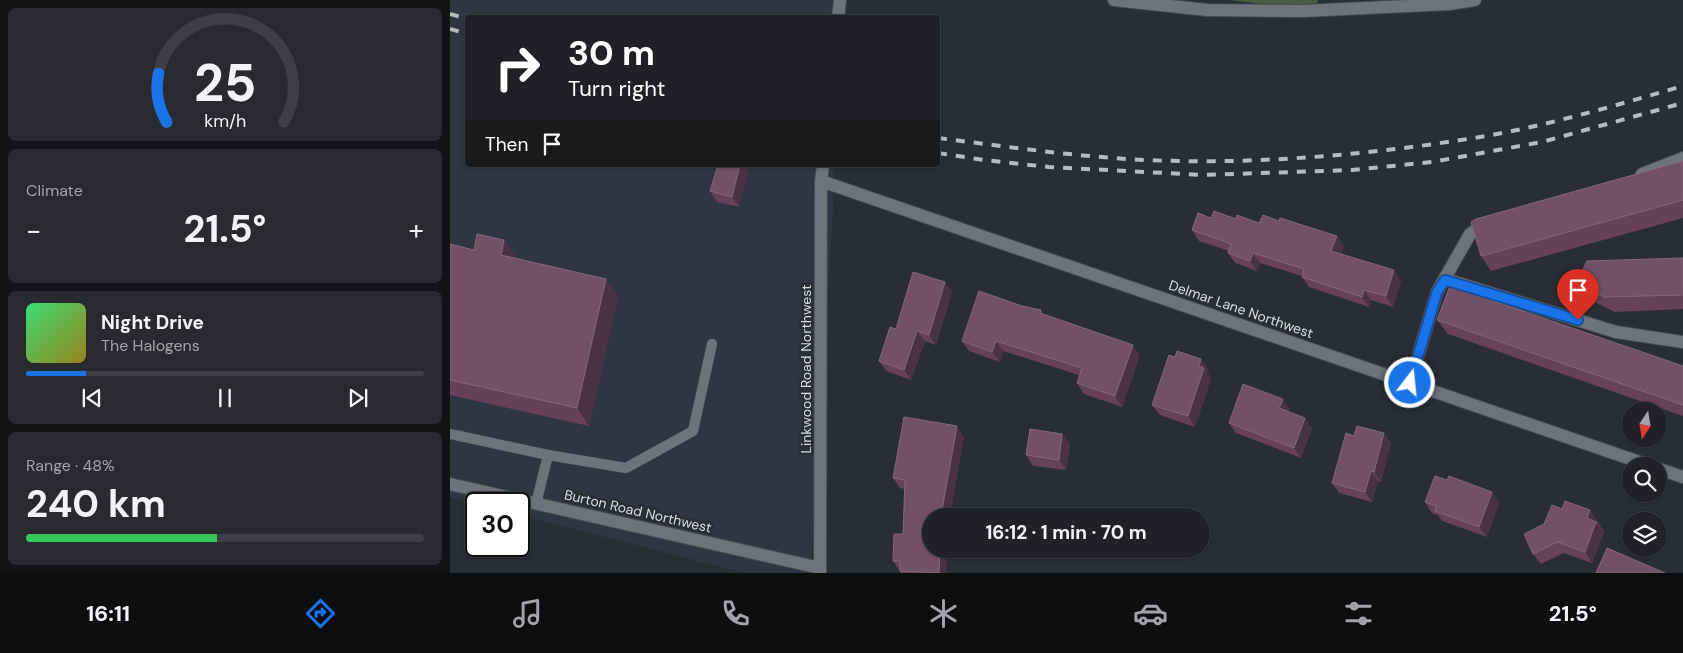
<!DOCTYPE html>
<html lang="en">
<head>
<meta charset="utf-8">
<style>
  body { margin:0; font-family:"DM Sans",sans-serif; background:#282a2f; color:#f1f3f6; height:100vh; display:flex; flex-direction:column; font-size:19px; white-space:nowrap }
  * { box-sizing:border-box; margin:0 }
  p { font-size:16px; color:#a2a4a7 }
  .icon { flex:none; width:28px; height:28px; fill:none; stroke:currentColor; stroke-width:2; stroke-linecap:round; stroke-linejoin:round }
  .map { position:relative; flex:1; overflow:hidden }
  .details { display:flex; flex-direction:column; gap:8px; padding:8px; background:#121315; width:450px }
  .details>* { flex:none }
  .guide { position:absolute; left:15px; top:15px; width:475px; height:152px; border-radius:5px; box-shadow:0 1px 4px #0004,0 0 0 1px #3d3f44; background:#202124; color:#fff; overflow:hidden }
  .needle { width:32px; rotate:192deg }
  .fabs { position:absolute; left:1172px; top:402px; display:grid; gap:10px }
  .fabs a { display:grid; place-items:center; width:45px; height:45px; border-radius:50%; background:#202227; box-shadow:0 1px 4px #0004,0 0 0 1px #3d3f44; font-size:25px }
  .speed { position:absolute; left:15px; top:492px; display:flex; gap:10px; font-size:25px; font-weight:700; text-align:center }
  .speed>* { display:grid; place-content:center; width:65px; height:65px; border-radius:50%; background:#202227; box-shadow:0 1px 4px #0004,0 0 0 1px #3d3f44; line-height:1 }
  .speed .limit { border:2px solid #111; border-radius:8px; background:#fff; color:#111 }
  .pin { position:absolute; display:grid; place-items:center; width:42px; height:42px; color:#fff; margin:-51px -21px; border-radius:50% 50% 50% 0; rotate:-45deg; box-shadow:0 0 5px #0007 }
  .pin .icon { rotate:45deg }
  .me { position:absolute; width:55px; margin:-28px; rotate:16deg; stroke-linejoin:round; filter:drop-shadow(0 0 4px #0008) }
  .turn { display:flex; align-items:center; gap:18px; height:105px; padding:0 20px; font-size:22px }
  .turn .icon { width:65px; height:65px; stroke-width:2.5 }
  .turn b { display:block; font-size:35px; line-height:42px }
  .then { display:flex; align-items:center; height:48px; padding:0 20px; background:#0003; gap:10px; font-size:19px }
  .big { font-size:38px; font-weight:700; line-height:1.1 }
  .details .tile { flex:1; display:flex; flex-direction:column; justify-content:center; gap:8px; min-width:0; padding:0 18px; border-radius:8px; background:#282a2f }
  .details .dial { align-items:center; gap:0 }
  .dial svg { height:130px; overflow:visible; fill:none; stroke:#3d3f44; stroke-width:7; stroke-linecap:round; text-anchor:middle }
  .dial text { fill:#f1f3f6; stroke:none }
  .song { display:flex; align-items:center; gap:15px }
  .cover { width:60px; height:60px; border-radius:8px; background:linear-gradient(135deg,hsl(140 70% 55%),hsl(50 70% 35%)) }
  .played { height:5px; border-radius:2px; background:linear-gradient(90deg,#1a73e8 15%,#3d3f44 15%) }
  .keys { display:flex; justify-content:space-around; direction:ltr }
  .heat { display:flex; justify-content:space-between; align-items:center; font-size:28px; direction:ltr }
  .charge { height:8px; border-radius:4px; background:linear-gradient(90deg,#34c759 48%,#3d3f44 0) }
  .trip { position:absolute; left:472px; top:508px; width:288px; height:50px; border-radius:25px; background:#202227; box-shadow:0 1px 4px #0004,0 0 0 1px #3d3f44; font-weight:700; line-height:50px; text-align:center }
  .tab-bar { display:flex; height:80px; justify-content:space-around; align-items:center; background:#0d0e10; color:#a2a4a7 }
  .tab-bar .icon { width:35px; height:35px }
  .tab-bar .active { color:#1a73e8 }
  .tab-bar b { font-size:22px; color:#f1f3f6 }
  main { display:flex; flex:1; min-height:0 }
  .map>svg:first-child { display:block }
  .built { fill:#2f3542 }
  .green { fill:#465e41 }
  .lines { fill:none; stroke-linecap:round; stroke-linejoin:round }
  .lane-casing { stroke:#46494f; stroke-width:11 }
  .street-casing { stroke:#46494f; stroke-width:14 }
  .secondary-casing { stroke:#46494f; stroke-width:14 }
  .lane { stroke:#6e727a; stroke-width:10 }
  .street { stroke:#6e727a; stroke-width:12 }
  .secondary { stroke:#6e727a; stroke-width:12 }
  .rail { stroke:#b7babe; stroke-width:4; stroke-dasharray:9 9; stroke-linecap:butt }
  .wall { fill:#664158 }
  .shaded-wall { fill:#493244 }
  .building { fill:#725167; stroke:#82677a }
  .route-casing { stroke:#114b97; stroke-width:12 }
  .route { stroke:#1a73e8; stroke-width:9 }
  .labels { text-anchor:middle; stroke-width:5; stroke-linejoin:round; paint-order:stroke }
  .street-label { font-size:14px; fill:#d9dce0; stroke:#2a2d34 }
</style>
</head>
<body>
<main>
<section class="details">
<div class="tile dial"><svg viewBox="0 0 100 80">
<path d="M14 69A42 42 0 1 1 86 69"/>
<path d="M14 69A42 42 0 0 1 9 39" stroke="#1a73e8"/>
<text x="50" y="56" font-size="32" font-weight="700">25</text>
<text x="50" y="72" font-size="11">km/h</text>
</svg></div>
<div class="tile"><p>Climate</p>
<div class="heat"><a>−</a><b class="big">21.5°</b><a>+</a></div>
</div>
<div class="tile">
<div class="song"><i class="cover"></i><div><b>Night Drive</b><p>The Halogens</p></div></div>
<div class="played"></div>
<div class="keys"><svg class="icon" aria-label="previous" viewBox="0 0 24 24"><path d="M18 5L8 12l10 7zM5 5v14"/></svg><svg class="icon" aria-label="pause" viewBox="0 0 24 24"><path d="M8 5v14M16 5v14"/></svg><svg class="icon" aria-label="next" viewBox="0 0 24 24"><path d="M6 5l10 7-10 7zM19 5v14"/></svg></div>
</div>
<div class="tile"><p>Range · 48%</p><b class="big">240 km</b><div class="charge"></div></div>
</section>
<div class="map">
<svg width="1233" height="573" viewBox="0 0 1233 573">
  <rect width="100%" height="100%" fill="#2a2d34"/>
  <!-- built -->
  <polygon class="built" points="0,0 386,0 386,18 18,18 18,165 384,165 383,211 361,573 295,573 69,515 69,504 26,504 0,497"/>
  <!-- green -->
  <polygon class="green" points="779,0 868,0 865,10"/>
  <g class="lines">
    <!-- lane casing -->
    <g class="lane-casing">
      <g id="lane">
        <polyline points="0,434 98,455 86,504"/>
        <polyline points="98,455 176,468 243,431 262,344"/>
      </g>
    </g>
    <!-- street casing -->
    <g class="street-casing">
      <g id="street">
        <polyline points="1192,174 1233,158"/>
        <polyline points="995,279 1166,332 1233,342"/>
        <polyline points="960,383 987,292 1020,234 1037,223"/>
      </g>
    </g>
    <!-- secondary casing -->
    <g class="secondary-casing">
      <g id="secondary">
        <polyline points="664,0 757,10 853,11 999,4 1025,0"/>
        <polyline points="388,18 390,0"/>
        <polyline points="371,181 1201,466"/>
        <polyline points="1209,469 1233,477"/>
        <polyline points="0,484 370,568"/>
        <polyline points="370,573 371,181 373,165"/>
      </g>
    </g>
    <!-- lane -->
    <use href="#lane" class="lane"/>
    <!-- street -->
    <use href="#street" class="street"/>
    <!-- secondary -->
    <use href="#secondary" class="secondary"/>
    <!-- rail -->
    <g class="rail">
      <polyline points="0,14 18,19"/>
      <polyline points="0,29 18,34"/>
      <path d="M488,138C568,148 648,160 729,161C831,163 942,152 1042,135C1107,123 1170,104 1233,86"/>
      <polyline points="488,153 534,160 599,167 753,175 902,170 982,162 1092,142 1233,103"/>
    </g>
  </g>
  <!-- wall -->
  <g class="wall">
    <polygon points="1233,161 1233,218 1041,271 1031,256"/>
    <polygon points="268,165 289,207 267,202 260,191"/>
    <polygon points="761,218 786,219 809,223 894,246 891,254 951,281 943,307 921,300 919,307 859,287 852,277 852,276 810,263 807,271 785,263 778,253 779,251 749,241 742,230"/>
    <polygon points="54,240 67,259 156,279 168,297 139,426 0,395 0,244 24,250"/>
    <polygon points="1233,258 1233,309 1165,312 1136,298 1126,284"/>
    <polygon points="495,282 502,292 486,345 475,341 461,380 436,371 429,361 446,329"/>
    <polygon points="572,306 591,310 594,315 690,355 672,407 634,394 627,383 629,375 553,351 550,362 519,351 512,341"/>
    <polygon points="987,320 1233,366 1233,416 998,334"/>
    <polygon points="758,369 757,372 761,378 745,427 710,415 702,405"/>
    <polygon points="840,409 839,412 862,428 851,458 786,433 779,423"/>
    <polygon points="612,434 620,444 616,470 583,466 576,455"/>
    <polygon points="904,436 941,443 931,482 928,481 922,502 889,493 882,483"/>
    <polygon points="514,437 481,549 497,549 496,573 451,573 443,561 453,534 455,489 450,488 443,478"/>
    <polygon points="997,480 1042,492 1049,503 1037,537 992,521 988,515 982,513 975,502"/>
    <polygon points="1112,509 1140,510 1154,532 1142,563 1114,553 1091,564 1083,554 1094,524"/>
  </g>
  <!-- shaded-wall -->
  <g class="shaded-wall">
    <polygon points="290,165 300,165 289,207 282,197"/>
    <polygon points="887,236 894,246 888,262 881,251"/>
    <polygon points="54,240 67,258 63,273 51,255"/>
    <polygon points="803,253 810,263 807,271 800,261"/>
    <polygon points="944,270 951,281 943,307 936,296"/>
    <polygon points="156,279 168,297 139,426 127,408"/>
    <polygon points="495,282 502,292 486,345 479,335"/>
    <polygon points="914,290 921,300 919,307 912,297"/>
    <polygon points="467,331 475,341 461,380 454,370"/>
    <polygon points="546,341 553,351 550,362 542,352"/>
    <polygon points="683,345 690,355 672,407 665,396"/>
    <polygon points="751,359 758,369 757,372 761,378 745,427 738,416 749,366"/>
    <polygon points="833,399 840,409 836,418 829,408"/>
    <polygon points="855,418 862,428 851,458 844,448"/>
    <polygon points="507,426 514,437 500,516 491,516"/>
    <polygon points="934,433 941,443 931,482 924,472"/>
    <polygon points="612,434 620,444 616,470 609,460"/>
    <polygon points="921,471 928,481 922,502 915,492"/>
    <polygon points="1042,492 1049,503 1037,537 1029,527"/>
    <polygon points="1140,510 1147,520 1144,528 1137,518"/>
    <polygon points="1146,522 1154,532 1142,563 1135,552"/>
    <polygon points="490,549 497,549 496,573 489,573"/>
  </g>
  <!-- building -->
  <g class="building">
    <polygon points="1233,161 1233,200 1031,256 1021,222 1026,219"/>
    <polygon points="268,165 290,165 282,197 260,191"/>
    <polygon points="764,211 786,219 787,215 809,223 813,215 829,221 830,218 887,236 881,251 944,270 936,296 914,290 912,297 852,277 854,269 803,253 800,261 778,253 781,244 742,230 748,213 761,218"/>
    <polygon points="27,234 54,240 51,255 156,279 127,408 0,380 0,244 24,250"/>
    <polygon points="1233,258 1233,295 1155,297 1126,284 1137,261"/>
    <polygon points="463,272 495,282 479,335 467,331 454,370 429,361 440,327 446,329"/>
    <polygon points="1000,286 1233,366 1233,405 987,320"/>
    <polygon points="529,291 572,306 591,310 590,313 683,345 665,396 627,383 632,368 546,341 542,352 512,341"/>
    <polygon points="727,351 751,359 749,366 754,368 738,416 702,405 719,355 725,357"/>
    <polygon points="793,384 833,399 829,408 855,418 844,448 779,423"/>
    <polygon points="454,417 507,426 491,516 481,516 481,549 490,549 489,573 450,571 450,561 443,561 444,534 453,534 455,480 443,478"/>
    <polygon points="907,426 934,433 924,472 921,471 915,492 882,483 896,433 904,436"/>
    <polygon points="580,429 612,434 609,460 576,455"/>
    <polygon points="985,476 997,480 999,476 1042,492 1029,527 985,511 986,506 975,502"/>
    <polygon points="1115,501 1140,510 1137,518 1146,522 1135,552 1107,542 1083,554 1074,534 1094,524 1102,505 1112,509"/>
    <polygon points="1157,548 1215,573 1146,573"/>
  </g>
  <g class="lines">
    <!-- route casing -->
    <g class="route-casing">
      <polyline id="route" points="960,383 987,292 995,280 1128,320"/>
    </g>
    <!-- route -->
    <use href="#route" class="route"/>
  </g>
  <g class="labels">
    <!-- street labels -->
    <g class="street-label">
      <text transform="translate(791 309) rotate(19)" y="5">Delmar Lane Northwest</text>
      <text transform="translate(356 369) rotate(-90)" y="5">Linkwood Road Northwest</text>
      <text transform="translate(188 511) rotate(13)" y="5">Burton Road Northwest</text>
    </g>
  </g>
</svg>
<div class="fabs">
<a><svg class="needle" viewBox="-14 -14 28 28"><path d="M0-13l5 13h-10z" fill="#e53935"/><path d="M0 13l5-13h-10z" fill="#a2a4a7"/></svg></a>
<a><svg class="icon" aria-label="search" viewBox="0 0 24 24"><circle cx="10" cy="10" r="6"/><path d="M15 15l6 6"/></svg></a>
<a><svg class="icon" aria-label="layers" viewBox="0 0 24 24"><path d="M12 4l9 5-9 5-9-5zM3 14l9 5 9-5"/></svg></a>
</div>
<div class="speed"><div class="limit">30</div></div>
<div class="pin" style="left:1128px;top:320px;background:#d93025"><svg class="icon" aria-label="arrive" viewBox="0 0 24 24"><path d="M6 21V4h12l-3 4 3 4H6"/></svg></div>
<svg class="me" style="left:960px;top:383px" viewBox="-20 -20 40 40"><circle r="17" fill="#1a73e8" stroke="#fff" stroke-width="3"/><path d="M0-11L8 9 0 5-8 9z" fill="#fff"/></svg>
<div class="trip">16:12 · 1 min · 70 m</div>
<div class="guide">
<div class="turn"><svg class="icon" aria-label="right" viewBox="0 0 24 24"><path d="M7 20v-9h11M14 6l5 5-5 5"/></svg><div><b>30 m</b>Turn right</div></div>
<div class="then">Then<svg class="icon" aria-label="arrive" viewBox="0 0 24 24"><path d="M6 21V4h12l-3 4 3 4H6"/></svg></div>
</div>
</div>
</main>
<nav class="tab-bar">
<b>16:11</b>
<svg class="icon active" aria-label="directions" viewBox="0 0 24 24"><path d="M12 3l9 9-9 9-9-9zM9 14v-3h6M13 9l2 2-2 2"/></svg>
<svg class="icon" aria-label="music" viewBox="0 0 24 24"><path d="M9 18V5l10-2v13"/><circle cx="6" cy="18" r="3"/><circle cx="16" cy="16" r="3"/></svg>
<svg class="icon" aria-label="phone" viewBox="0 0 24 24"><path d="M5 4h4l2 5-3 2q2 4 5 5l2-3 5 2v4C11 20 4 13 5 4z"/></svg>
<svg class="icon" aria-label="climate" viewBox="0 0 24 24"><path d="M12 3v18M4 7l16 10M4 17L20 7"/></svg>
<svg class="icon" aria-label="car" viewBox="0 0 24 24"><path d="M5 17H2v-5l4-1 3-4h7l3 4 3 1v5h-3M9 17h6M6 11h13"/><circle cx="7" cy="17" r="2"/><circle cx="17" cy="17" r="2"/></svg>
<svg class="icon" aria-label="filters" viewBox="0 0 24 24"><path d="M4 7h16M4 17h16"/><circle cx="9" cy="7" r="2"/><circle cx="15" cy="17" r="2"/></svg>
<b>21.5°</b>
</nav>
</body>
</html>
